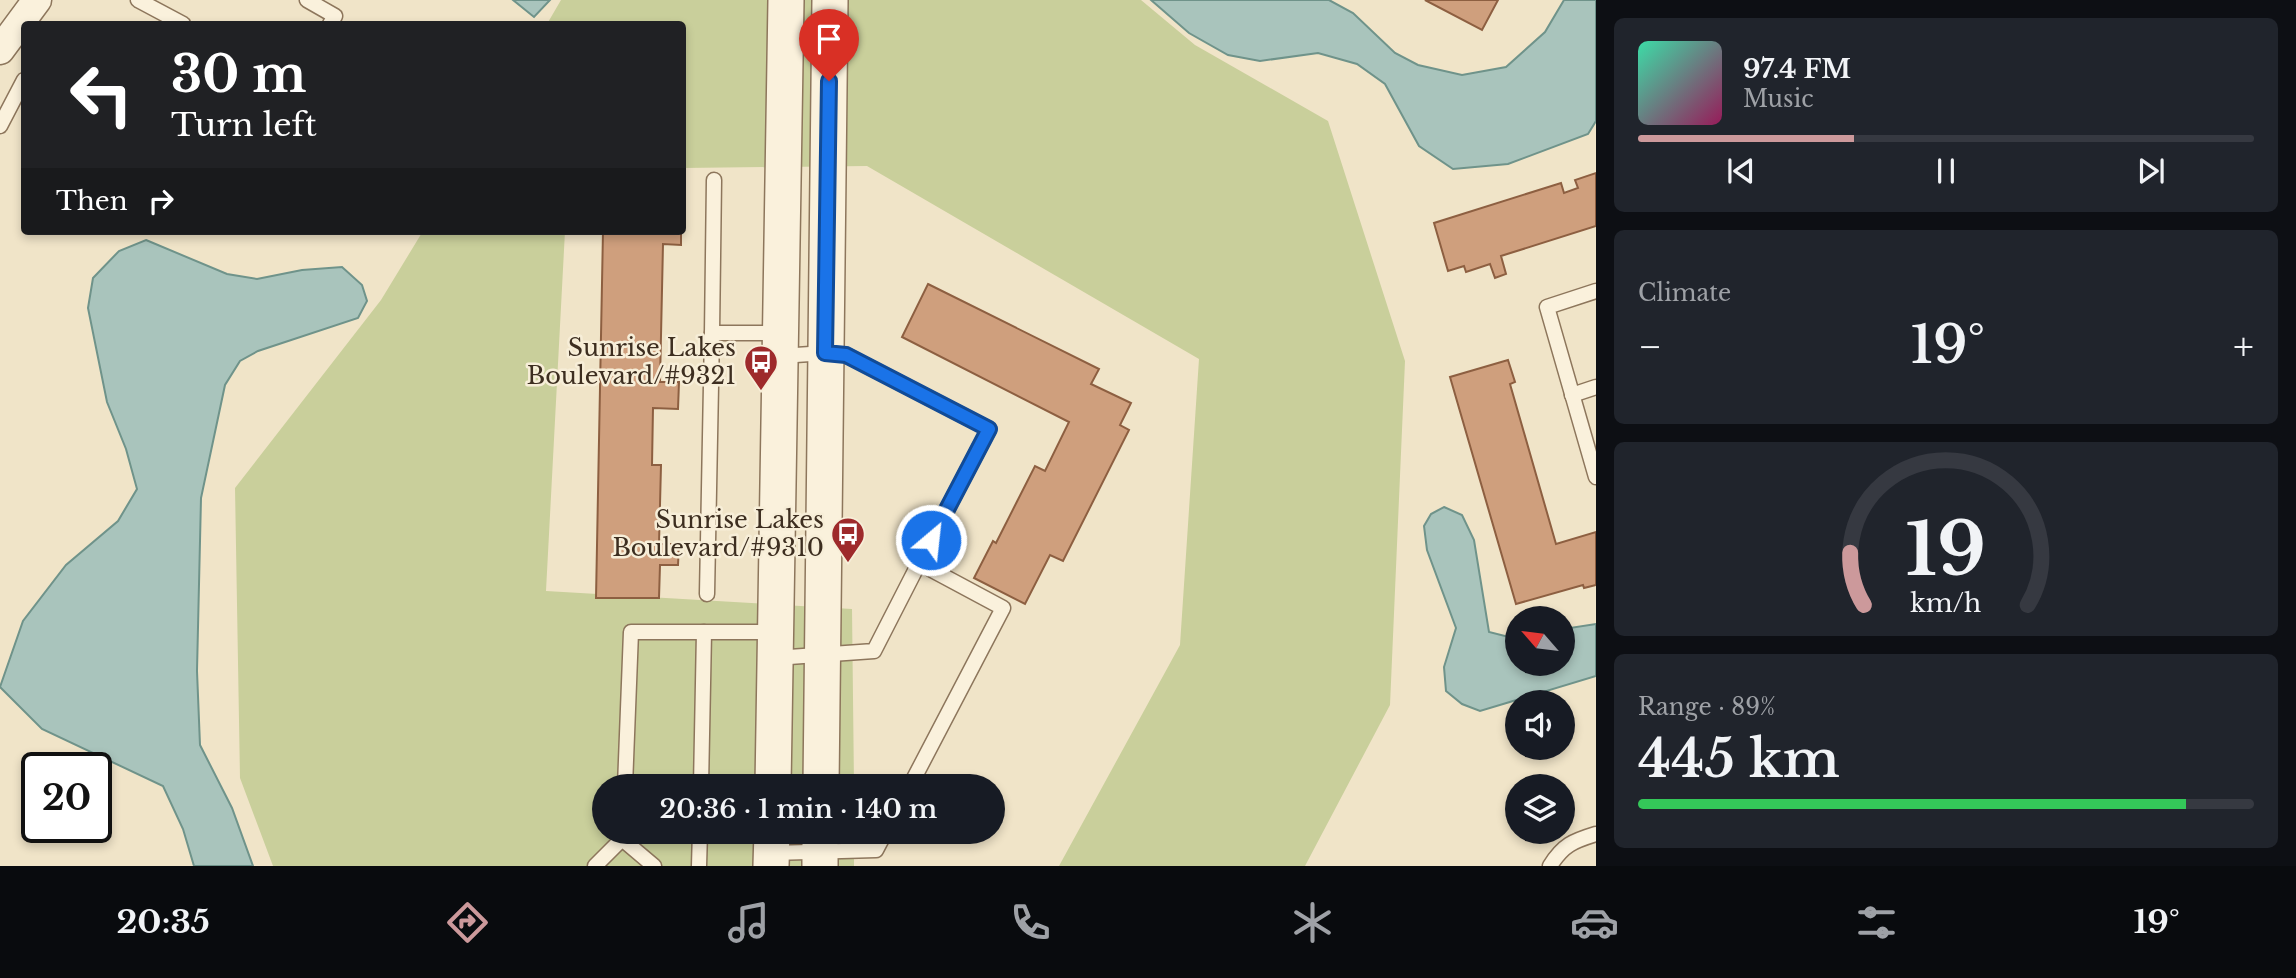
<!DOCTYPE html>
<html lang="en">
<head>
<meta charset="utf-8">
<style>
  body { margin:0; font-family:"Libre Baskerville",serif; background:#20242c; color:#f1f3f6; height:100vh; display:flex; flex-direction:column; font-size:26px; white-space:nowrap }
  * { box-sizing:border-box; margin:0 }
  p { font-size:23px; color:#9ea1a6 }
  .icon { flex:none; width:38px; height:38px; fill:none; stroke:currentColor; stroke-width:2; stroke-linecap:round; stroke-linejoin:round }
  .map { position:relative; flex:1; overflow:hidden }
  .details { display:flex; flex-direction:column; gap:18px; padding:18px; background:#0d0f14; width:700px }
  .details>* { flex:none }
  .hud { position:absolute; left:21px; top:21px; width:665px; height:214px; border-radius:7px; box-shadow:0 4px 10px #0003; background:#202124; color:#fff; overflow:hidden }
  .needle { width:46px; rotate:298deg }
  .controls { position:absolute; left:1505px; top:606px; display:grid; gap:14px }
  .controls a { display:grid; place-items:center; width:70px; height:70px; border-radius:50%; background:#171b24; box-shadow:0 4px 10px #0003; font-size:35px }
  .speed { position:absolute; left:21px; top:752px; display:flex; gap:14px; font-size:35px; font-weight:700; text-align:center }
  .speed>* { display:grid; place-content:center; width:91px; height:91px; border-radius:50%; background:#171b24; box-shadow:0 4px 10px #0003; line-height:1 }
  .speed .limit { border:4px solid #111; border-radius:10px; background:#fff; color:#111 }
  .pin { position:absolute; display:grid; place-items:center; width:60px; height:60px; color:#fff; margin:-72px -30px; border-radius:50% 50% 50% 0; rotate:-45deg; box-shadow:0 0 7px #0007 }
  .pin .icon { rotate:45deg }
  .me { position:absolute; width:77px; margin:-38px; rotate:28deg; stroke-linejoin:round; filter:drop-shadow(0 0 5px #0008) }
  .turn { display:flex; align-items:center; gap:24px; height:147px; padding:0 35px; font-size:32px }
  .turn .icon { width:91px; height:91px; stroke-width:2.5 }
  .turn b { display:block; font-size:49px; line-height:60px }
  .then { display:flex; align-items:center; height:66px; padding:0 35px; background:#0003; gap:14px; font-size:26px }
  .big { font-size:52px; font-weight:600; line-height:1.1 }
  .details .card { flex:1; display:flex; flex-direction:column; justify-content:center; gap:10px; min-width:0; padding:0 24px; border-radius:10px; background:#20242c }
  .details .dial { align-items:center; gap:0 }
  .dial svg { height:182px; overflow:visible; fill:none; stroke:#363941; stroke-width:7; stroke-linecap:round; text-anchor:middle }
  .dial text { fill:#f1f3f6; stroke:none }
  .song { display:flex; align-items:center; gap:21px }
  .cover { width:84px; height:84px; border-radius:10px; background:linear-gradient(135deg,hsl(160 70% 55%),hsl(330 70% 35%)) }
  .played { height:7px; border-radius:4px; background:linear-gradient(90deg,#cc999b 35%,#363941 35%) }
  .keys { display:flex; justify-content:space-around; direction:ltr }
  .heat { display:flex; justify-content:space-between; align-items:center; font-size:38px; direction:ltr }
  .charge { height:10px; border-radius:5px; background:linear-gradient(90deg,#34c759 89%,#363941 0) }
  .trip { position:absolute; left:592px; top:774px; width:413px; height:70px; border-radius:35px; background:#171b24; box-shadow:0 4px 10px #0003; font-weight:600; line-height:70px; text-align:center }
  .tabs { display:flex; height:112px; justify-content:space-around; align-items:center; background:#090b0e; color:#9ea1a6 }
  .tabs .icon { width:49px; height:49px }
  .tabs .current { color:#cc999b }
  .tabs b { font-size:32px; color:#f1f3f6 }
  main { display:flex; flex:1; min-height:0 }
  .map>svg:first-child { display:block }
  .green { fill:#c9cf9b }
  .water { fill:#a9c4bc; stroke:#6f938a; stroke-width:2 }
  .building { fill:#cf9f7d; stroke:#8d5f41; stroke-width:2 }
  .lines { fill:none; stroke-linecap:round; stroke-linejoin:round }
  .service-casing { stroke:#8d765c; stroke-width:17 }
  .minor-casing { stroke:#8d765c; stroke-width:31 }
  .tertiary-casing { stroke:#8d765c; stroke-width:38 }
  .service { stroke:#faf1dc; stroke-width:14 }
  .minor { stroke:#faf1dc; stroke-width:28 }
  .tertiary { stroke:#faf1dc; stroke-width:35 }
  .route-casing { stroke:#114b97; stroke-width:18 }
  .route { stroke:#1a73e8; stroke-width:12 }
  .labels { text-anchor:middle; stroke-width:5; stroke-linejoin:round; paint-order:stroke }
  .poi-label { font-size:24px; fill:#3d2e20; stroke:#f7eed8; text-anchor:end }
</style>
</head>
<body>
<main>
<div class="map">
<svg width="1596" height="866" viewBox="0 0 1596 866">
  <rect width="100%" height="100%" fill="#f0e4c8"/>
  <!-- green -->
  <g class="green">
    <polygon points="561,0 1141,0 1195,45 1328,121 1405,361 1390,705 1305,866 1059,866 1180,645 1199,359 867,166 683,168 682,24 547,24"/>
    <polygon points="423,231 565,231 546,591 852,609 854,786 604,786 604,831 854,831 854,866 273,866 240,778 235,488 381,300"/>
  </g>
  <!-- water -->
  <g class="water">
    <polygon points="513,0 550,0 534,17"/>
    <polygon points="1151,0 1329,0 1353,13 1395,53 1418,65 1462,75 1506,67 1545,32 1564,0 1596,0 1596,121 1588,134 1508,164 1453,169 1419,146 1385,84 1357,64 1318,53 1260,61 1228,55 1189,33"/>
    <polygon points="146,240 227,274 257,279 302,270 342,267 362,285 367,301 358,318 258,351 240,361 225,385 201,498 197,671 200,745 232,808 253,866 194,866 183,829 163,786 42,729 0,687 23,621 66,565 118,521 137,489 126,449 107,402 88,308 93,278 119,251"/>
    <polygon points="1444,507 1462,515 1474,540 1489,632 1517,639 1517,663 1563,663 1563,629 1596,624 1596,676 1480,711 1462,704 1446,691 1444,667 1456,628 1427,550 1424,526 1431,514"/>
  </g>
  <!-- building -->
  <g class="building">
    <polygon points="1425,0 1498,0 1482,30"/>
    <polygon points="1596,173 1596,226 1501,256 1506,274 1495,278 1490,264 1466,272 1464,266 1448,271 1434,223 1561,183 1564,193 1578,188 1575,180"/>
    <polygon points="603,231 681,231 681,245 663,244 660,382 679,382 678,409 653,408 652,465 661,465 659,544 679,544 678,565 660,565 659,598 596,598"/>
    <polygon points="928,284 1099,369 1091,384 1131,403 1120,425 1129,430 1063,561 1050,555 1025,604 974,578 993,541 996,543 1035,466 1045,471 1069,422 902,337"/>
    <polygon points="1508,360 1515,382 1510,384 1556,544 1596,532 1596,585 1584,588 1583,585 1516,604 1450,377"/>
  </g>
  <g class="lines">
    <!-- service casing -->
    <g class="service-casing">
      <g id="service">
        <polyline points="138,0 183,24"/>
        <polyline points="307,0 335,16 330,24"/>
        <polyline points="0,126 24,80"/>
        <polyline points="714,180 712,333 779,333"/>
        <polyline points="1596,291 1547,307 1596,477"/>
        <polyline points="781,356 825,353 846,355 989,429 919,563"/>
        <polyline points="1572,395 1596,387"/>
        <polyline points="707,594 712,333"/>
        <polyline points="775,658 874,651 919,563 1003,608 910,786"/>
        <polyline points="625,786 631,632 775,632"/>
        <polyline points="701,786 704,632"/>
        <polyline points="622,839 654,866"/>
        <polyline points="773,853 876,850 886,831"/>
        <polyline points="595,866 622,839 623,831"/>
        <polyline points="699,866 700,831"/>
        <path d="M1550,866C1563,845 1573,841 1596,834"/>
      </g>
    </g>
    <!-- minor casing -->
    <g class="minor-casing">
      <polyline id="minor" points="0,50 37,0"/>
    </g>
    <!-- tertiary casing -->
    <g class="tertiary-casing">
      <g id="tertiary">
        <polyline points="773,786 786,0"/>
        <polyline points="821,786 830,0"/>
        <polyline points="771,866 772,831"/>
        <polyline points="820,866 820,831"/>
      </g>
    </g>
    <!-- service -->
    <use href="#service" class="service"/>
    <!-- minor -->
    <use href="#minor" class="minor"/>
    <!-- tertiary -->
    <use href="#tertiary" class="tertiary"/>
  </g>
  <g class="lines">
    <!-- route casing -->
    <g class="route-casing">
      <polyline id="route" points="829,81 825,353 846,355 989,429 931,540"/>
    </g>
    <!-- route -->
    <use href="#route" class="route"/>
  </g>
  <!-- icons -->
  <defs>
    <g id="bus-pin" transform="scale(1.75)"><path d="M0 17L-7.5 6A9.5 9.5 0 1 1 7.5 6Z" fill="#9e2a2b" stroke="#f7eed8"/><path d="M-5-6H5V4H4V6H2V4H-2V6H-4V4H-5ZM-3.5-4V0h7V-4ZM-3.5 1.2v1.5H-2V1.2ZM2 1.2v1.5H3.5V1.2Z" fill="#fff"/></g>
  </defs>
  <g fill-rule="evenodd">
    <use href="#bus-pin" x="761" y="362"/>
    <use href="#bus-pin" x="848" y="534"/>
  </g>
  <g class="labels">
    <!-- poi labels -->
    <g class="poi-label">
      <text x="736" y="356">Sunrise Lakes<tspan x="736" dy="28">Boulevard/#9321</tspan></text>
      <text x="824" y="528">Sunrise Lakes<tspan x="824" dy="28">Boulevard/#9310</tspan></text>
    </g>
  </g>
</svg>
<div class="controls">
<a><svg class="needle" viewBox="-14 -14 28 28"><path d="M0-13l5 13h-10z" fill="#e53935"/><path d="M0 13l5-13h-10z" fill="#9ea1a6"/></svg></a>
<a><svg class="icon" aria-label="sound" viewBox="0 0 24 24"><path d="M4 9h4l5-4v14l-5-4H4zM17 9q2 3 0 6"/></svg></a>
<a><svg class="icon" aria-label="layers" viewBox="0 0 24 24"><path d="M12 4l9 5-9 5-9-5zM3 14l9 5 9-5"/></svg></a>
</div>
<div class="speed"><div class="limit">20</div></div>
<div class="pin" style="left:829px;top:81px;background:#d93025"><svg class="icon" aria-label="arrive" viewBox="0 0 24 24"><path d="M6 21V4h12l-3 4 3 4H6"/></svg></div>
<svg class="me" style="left:931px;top:540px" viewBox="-20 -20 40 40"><circle r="17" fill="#1a73e8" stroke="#fff" stroke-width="3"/><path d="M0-11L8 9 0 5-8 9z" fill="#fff"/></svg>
<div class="trip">20:36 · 1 min · 140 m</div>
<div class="hud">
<div class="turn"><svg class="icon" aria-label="left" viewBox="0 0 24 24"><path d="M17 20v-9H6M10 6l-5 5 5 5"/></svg><div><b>30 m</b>Turn left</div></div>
<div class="then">Then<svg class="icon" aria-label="right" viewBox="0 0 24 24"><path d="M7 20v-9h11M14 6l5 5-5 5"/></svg></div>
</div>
</div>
<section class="details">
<div class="card">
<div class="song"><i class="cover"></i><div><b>97.4 FM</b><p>Music</p></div></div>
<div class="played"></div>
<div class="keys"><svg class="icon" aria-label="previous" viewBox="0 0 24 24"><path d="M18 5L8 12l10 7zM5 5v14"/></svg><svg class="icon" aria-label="pause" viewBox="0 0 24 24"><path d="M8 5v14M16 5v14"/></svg><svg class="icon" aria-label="next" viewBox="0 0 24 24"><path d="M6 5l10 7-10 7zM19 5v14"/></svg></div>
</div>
<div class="card"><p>Climate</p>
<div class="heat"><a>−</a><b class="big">19°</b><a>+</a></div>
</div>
<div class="card dial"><svg viewBox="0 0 100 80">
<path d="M14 69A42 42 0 1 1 86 69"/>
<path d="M14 69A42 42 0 0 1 8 46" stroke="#cc999b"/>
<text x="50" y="56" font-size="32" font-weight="700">19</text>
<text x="50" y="72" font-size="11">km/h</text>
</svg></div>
<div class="card"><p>Range · 89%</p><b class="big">445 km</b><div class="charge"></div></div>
</section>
</main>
<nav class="tabs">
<b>20:35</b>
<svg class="icon current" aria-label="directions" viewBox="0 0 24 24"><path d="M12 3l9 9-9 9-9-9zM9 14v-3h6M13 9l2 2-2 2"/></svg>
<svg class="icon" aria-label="music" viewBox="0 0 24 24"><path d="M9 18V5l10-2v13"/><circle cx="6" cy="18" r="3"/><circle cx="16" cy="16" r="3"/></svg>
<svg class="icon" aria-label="phone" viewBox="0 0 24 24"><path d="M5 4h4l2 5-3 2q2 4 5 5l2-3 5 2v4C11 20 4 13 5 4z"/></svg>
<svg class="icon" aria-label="climate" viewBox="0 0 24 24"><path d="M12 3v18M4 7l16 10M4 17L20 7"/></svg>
<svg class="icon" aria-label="car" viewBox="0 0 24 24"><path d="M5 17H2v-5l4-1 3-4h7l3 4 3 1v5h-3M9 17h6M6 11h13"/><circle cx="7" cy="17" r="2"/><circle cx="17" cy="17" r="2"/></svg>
<svg class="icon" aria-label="filters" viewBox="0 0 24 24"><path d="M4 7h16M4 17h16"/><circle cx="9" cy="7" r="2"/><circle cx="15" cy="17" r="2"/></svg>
<b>19°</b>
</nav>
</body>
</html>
